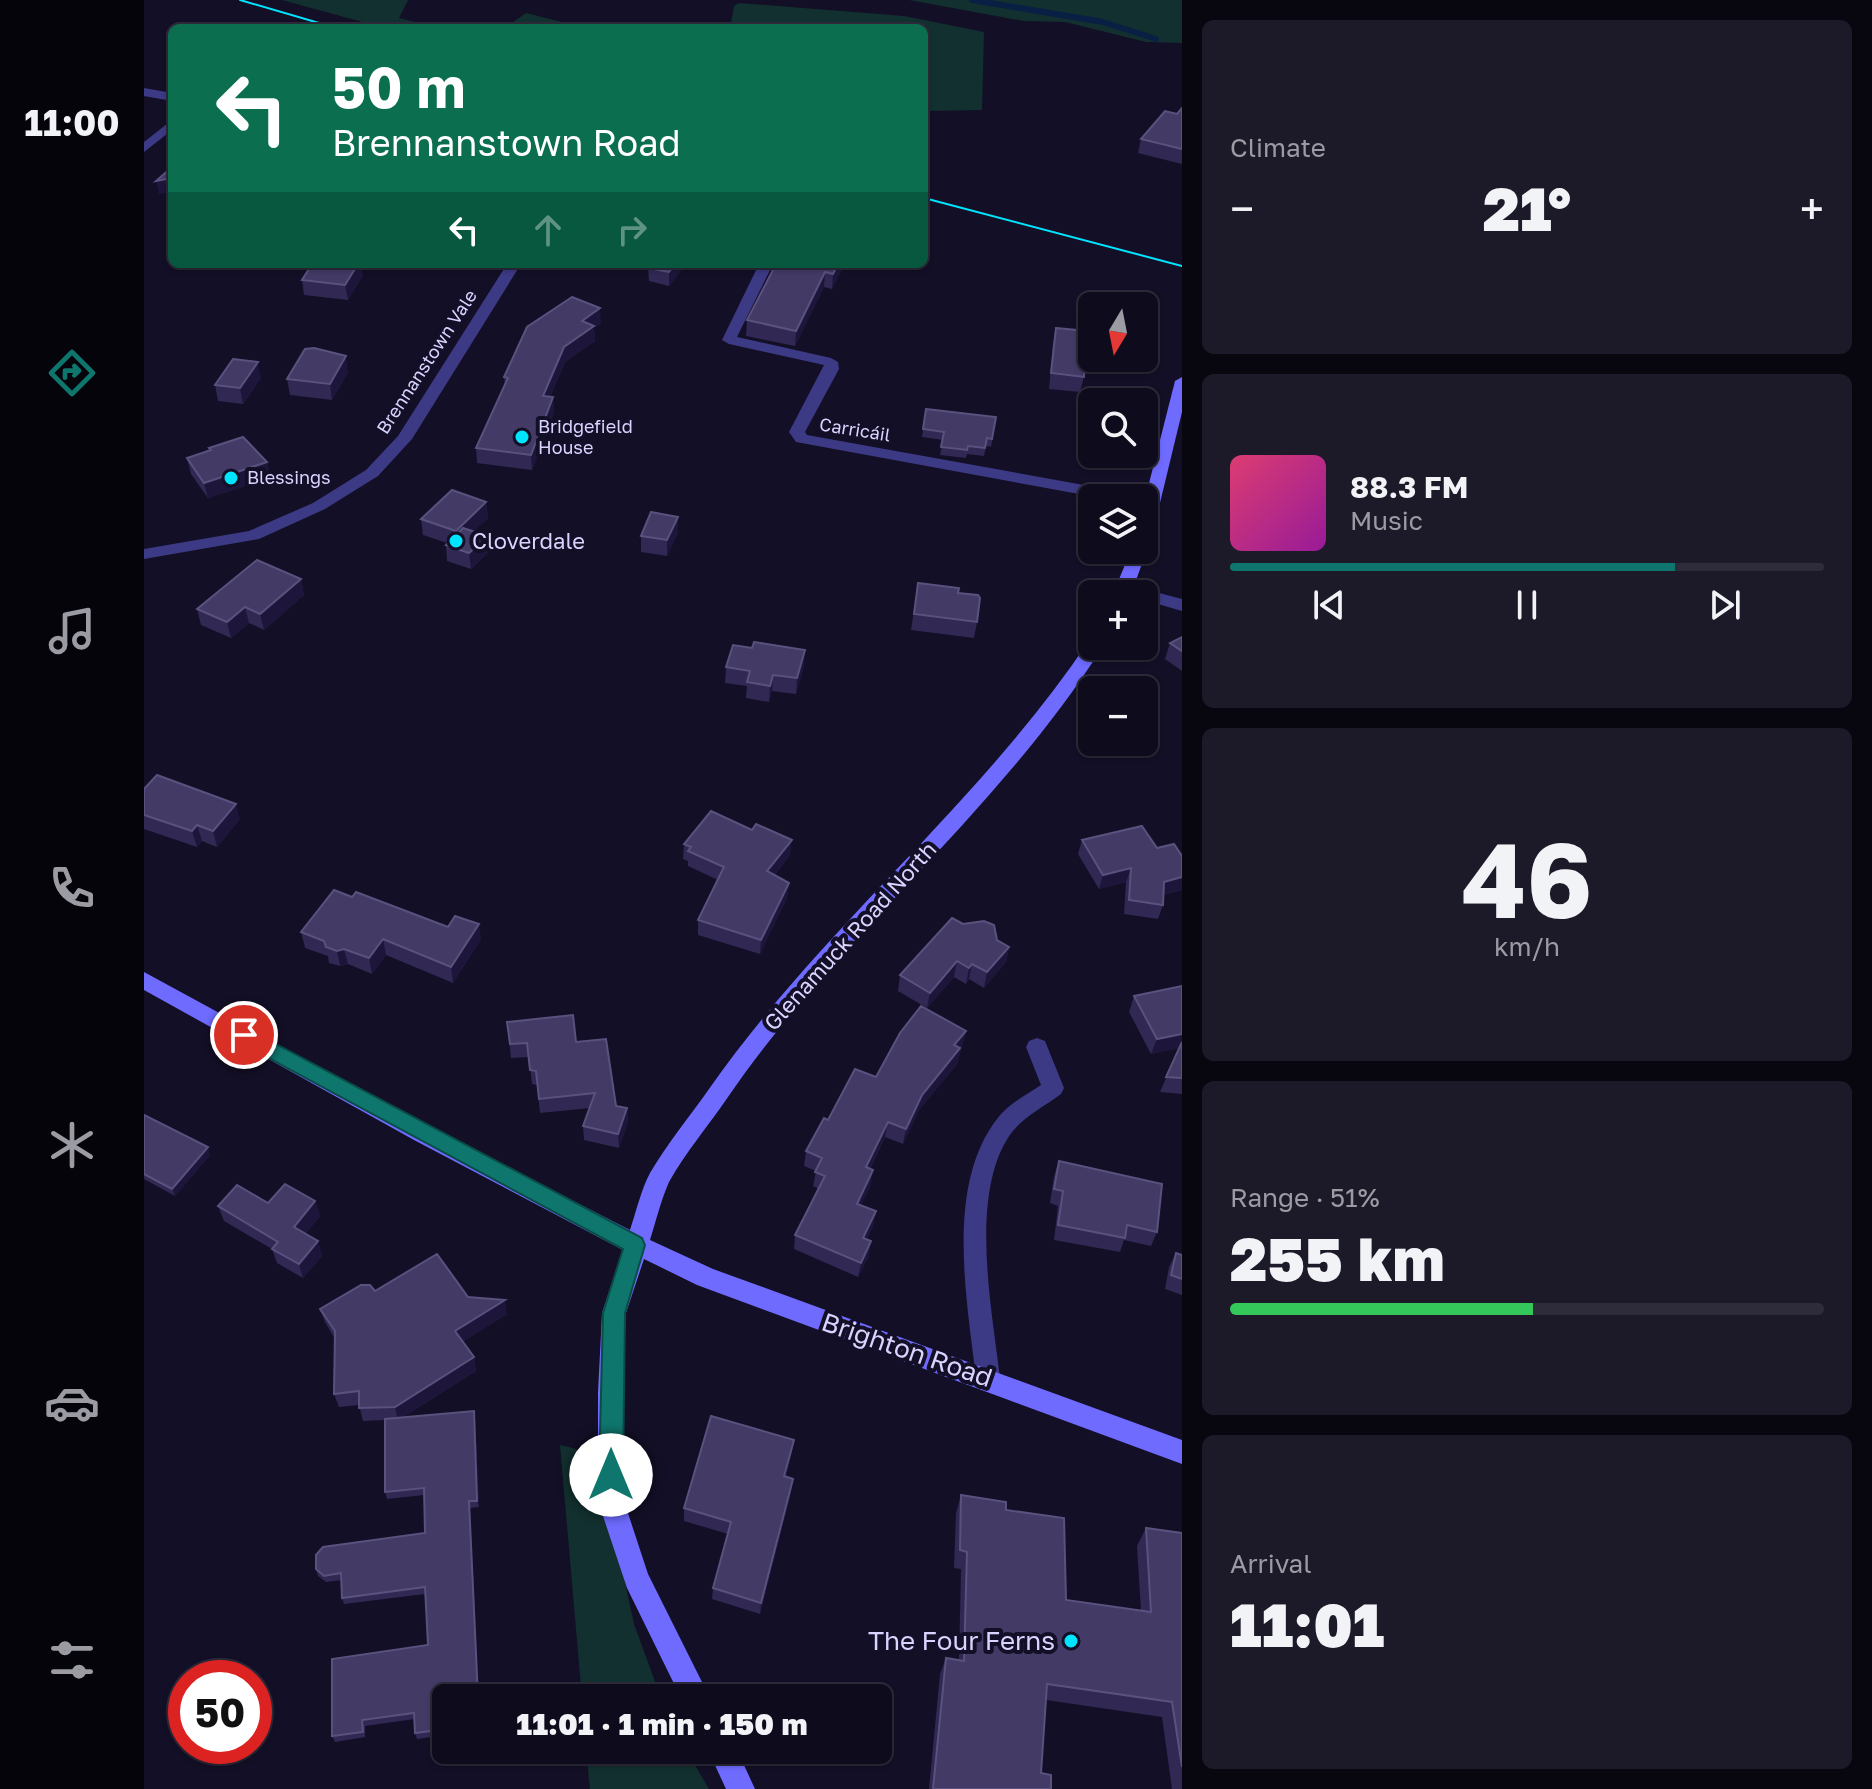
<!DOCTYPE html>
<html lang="en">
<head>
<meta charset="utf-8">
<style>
  body { margin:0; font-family:"Golos Text",sans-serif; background:#1c1929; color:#f1f3f6; height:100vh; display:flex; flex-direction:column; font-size:30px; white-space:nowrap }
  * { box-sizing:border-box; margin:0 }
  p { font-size:26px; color:#9b9ba3 }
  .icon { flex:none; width:44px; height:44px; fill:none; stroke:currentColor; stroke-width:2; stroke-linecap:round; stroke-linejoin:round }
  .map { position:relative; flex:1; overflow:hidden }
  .sheet { display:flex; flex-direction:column; gap:20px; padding:20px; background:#08060f; width:690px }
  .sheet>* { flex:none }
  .hud { position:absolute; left:24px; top:24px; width:760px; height:244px; border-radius:12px; box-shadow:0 2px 6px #0004,0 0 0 2px #2e2b3b; background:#0b6e4f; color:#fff; overflow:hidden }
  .needle { width:52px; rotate:190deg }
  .tools { position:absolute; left:934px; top:292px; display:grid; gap:16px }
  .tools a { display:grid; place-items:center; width:80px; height:80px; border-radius:12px; background:#0e0b1c; box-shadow:0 2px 6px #0004,0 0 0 2px #2e2b3b; font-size:40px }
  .speed { position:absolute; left:24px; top:1660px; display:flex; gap:16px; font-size:40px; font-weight:700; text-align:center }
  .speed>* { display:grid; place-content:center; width:104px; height:104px; border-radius:50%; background:#0e0b1c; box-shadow:0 2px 6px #0004,0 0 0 2px #2e2b3b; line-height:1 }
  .speed .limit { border:12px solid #d22; background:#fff; color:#111 }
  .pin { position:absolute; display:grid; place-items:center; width:68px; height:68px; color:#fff; margin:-34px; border:4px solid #fff; border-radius:50%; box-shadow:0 2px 8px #0007 }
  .me { position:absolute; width:88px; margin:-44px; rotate:0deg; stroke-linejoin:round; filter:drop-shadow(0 0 6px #0008) }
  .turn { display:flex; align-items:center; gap:28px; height:168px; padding:0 32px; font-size:36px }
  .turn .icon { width:104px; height:104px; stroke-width:2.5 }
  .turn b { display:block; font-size:56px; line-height:68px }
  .lanes { display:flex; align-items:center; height:76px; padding:0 32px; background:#0003; justify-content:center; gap:40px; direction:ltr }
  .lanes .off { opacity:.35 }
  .big { font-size:60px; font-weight:800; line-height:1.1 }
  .sheet .tile { flex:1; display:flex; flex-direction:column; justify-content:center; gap:12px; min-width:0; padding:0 28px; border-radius:12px; background:#1c1929 }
  .sheet .dial { align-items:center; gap:0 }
  .dial b { font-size:104px; line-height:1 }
  .song { display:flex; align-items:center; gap:24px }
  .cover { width:96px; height:96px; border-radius:12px; background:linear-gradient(135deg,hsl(340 70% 55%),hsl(300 70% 35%)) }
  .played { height:8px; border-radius:4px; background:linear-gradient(90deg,#0f766e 75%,#2e2b3b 75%) }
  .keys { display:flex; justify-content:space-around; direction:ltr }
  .heat { display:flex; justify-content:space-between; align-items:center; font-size:44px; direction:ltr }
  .charge { height:12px; border-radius:6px; background:linear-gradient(90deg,#34c759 51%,#2e2b3b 0) }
  .trip { position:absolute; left:288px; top:1684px; width:460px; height:80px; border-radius:12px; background:#0e0b1c; box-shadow:0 2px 6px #0004,0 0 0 2px #2e2b3b; font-weight:800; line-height:80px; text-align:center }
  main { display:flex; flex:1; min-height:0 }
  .dock { display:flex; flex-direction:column; width:144px; justify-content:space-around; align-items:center; background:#06040b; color:#9b9ba3 }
  .dock .icon { width:56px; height:56px }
  .dock .on { color:#0f766e }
  .dock b { font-size:36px; color:#f1f3f6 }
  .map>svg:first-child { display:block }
  .green { fill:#12302f }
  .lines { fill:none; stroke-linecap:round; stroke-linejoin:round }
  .stream { stroke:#0a1f44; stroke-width:6 }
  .street { fill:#3d3a85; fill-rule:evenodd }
  .secondary { fill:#6f6bff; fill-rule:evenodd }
  .tram { stroke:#00e5ff; stroke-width:2 }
  .wall { fill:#312854 }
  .shaded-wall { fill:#1d163a }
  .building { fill:#433a66; stroke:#5a527e; stroke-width:2 }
  .route { fill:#0f766e; stroke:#0a4d48; stroke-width:2 }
  .poi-dot { fill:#00e5ff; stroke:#130f26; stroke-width:3 }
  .labels { text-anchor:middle; stroke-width:8; stroke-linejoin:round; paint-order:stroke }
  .far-street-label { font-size:18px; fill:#d9d4ff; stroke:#130f26 }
  .far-poi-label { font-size:18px; fill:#d9d4ff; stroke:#130f26; text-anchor:start }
  .poi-label { font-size:22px; fill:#d9d4ff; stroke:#130f26; text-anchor:start }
  .street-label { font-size:22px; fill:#d9d4ff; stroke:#130f26 }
  .near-street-label { font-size:26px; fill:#d9d4ff; stroke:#130f26 }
  .near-poi-label { font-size:26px; fill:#d9d4ff; stroke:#130f26; text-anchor:end }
</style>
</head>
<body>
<main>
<nav class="dock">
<b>11:00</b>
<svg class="icon on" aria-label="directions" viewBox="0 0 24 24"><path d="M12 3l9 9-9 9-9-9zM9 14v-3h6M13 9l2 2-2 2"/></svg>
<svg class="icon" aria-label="music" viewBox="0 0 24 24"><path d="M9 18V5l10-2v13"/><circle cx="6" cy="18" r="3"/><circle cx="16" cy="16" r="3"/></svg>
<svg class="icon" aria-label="phone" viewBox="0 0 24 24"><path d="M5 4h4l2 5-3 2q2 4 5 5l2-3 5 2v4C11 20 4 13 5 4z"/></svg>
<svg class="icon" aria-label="climate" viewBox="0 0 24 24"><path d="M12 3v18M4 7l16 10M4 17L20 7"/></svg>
<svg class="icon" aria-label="car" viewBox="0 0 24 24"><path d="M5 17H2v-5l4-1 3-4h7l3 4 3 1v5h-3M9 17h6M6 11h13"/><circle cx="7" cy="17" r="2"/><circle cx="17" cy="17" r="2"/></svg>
<svg class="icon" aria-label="filters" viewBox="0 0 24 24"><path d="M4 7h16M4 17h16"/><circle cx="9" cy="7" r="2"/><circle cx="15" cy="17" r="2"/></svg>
</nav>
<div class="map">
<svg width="1038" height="1789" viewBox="0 0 1038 1789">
  <rect width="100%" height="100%" fill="#130f26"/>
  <!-- green -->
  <g class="green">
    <polygon points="138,0 264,0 255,18 295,28 240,28"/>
    <polygon points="765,0 1038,0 1038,43 1002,42 921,22 880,21"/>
    <polygon points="595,3 760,16 840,32 838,110 780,111 780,28 586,28 590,6"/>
    <polygon points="382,13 442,28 361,28"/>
    <polygon points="416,1445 453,1454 490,1624 517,1698 438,1698"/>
    <polygon points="442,1750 542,1750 565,1789 446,1789"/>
  </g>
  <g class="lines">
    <!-- stream -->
    <polyline class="stream" points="828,0 959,22 1012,39"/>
    <!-- street -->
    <g class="street">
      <polygon points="0,88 28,93 28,101 0,96"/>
      <polygon points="28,120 28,130 0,152 0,142"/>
      <polygon points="363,264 377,264 268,439 234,476 181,509 115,539 0,559 0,549 105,531 169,503 222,470 254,436"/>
      <polygon points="615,264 629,264 593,337 687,358 694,362 695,369 661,432 663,435 984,493 992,498 957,498 652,442 645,432 680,365 585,344 578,340"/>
      <polygon points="1000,589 1038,599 1038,611 1000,600 1000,594 991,594"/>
      <path d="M893,1038L901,1041L920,1088L917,1094C901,1106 881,1116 868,1132C824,1191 848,1309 856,1378L853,1386L844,1390L835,1386L832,1378C823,1300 801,1186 853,1119C864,1104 882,1095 897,1085L882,1047L885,1041Z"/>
    </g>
    <!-- secondary -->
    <g class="secondary">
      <polygon points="1038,377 1038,412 1008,536 1000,541 1000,503 1031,381"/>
      <polygon points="1001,546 1003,550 987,594 969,594 987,550 1000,550"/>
      <path d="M948,641V646H959C854,813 695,935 584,1097C565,1125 541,1153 525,1182C517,1200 512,1221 506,1240L569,1269L1038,1440V1464L553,1285L500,1259L482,1313L478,1393L480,1501L504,1574L566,1698H537L483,1588L454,1501V1393L458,1313L479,1250L270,1140L0,990V972L285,1127L486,1230C492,1212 497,1190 506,1173C523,1144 546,1116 565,1089C678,927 834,806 944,642Z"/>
      <polygon points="564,1750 593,1750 611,1789 582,1789"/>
    </g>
    <!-- tram -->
    <g class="tram">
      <polyline points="96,0 192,28"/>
      <polyline points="780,198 1038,266"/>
    </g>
  </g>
  <!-- wall -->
  <g class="wall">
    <polygon points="1038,108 1038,164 994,153 997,139 1033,114"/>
    <polygon points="506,264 542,264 525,286 505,281 504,268"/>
    <polygon points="701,264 688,289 680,287 651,346 602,336 603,320 631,266"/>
    <polygon points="219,275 204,300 160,295 158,280"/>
    <polygon points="457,324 450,328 451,341 421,362 406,397 409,397 410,412 388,470 333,463 332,448 361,386 360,377"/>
    <polygon points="912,328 940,377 936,392 905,389 909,343"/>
    <polygon points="204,372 188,400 146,395 143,379"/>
    <polygon points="117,378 99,404 74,401 71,385"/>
    <polygon points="782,409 852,417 847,447 842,446 840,456 823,454 822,458 796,455 799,440 778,437"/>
    <polygon points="65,448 123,462 126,478 64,498 47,474 43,458 66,451"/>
    <polygon points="342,502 344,518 330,531 344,552 327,569 303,561 302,545 303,543 279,535 277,519"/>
    <polygon points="534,517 534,533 523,556 497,552 497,536"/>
    <polygon points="157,579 160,595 120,630 105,623 87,638 57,625 53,609"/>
    <polygon points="774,583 833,622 830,638 767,630"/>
    <polygon points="1038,637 1038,671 1021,659 1026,643"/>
    <polygon points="660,666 652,694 628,691 625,702 602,698 603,686 581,683 582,667"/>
    <polygon points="0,789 96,819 73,847 58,841 53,847 0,829"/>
    <polygon points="938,840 1038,856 1038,890 1019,895 1019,905 1014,919 980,914 982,882 955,889 934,854"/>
    <polygon points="540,844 646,855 630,876 645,883 643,898 616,954 554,935 554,920 574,880 544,866 544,861 539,859"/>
    <polygon points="208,897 337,939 309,983 242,955 228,974 204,964 196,966 185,963 184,956 161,948 157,932"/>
    <polygon points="819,924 865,947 862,962 840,988 825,979 822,984 810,977 783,1008 754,991 756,975"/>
    <polygon points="1038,986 1038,1094 1016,1092 1035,1048 1007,1054 985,1012 990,996"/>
    <polygon points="363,1022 432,1042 472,1106 483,1108 484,1122 475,1148 440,1140 439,1126 446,1108 396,1113 393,1085 388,1084 385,1057 367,1058"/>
    <polygon points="822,1031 813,1064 775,1110 759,1144 741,1137 726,1169 727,1185 717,1205 732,1211 729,1226 723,1239 725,1256 714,1277 650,1249 651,1235 675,1189 669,1186 672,1171 660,1166 662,1151 684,1120 732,1077"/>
    <polygon points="0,1115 66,1155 31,1196 0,1179"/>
    <polygon points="915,1161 1013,1232 1007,1246 980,1240 976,1252 910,1240 914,1206 906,1203 910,1176"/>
    <polygon points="171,1201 176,1216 161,1234 174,1241 178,1256 159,1278 133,1263 128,1249 80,1221 74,1206"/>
    <polygon points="1032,1253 1038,1255 1038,1295 1021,1289 1025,1267"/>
    <polygon points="231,1291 324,1297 363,1314 318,1342 330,1357 332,1371 259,1417 330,1411 331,1418 335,1507 326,1508 302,1698 302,1735 273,1739 271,1733 271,1719 221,1726 221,1737 191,1742 188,1736 284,1645 281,1594 200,1604 198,1598 198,1580 182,1582 174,1576 172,1569 281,1533 280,1495 243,1499 241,1492 241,1420 219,1421 215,1405 195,1407 190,1394 191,1339 181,1322 176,1309"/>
    <polygon points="650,1440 648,1452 642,1477 649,1479 647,1492 616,1614 568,1599 569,1588 584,1534 540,1521 540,1508"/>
    <polygon points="817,1495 862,1510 922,1600 997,1611 993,1546 1002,1528 1038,1533 1038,1789 1028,1789 1018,1717 902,1700 897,1773 907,1789 785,1789 796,1674 802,1658 815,1660 817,1569 810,1568 812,1513"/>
  </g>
  <!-- shaded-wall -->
  <g class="shaded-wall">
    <polygon points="28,178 28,192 15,194 12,181"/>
    <polygon points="214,264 217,264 219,275 204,300 201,285"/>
    <polygon points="531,264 542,264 525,286 525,272"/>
    <polygon points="694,264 701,264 688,289 689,274"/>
    <polygon points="681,272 680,287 651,346 652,331"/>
    <polygon points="456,308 457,324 450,328 451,341 421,362 400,411 399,396 420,347 438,321"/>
    <polygon points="202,356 204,372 188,400 186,384"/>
    <polygon points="114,362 117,378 99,404 96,388"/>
    <polygon points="409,397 410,412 388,470 387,455"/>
    <polygon points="123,462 126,478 64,498 60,483"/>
    <polygon points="342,502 344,518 314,547 312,531"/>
    <polygon points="534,517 534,533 523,556 523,540"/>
    <polygon points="343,536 344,552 327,569 325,553"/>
    <polygon points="157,579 160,595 120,630 116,614"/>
    <polygon points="101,607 105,623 87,638 83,622"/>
    <polygon points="661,650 660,666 652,694 653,678"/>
    <polygon points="629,675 628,691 625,702 626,686"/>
    <polygon points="92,804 96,819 73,847 69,831"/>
    <polygon points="53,825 58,841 53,847 48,831"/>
    <polygon points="648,840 646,855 622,886 623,871"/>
    <polygon points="987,868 982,882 955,889 959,875"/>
    <polygon points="1038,877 1038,890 1015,896 1020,882"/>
    <polygon points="645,883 643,898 616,954 617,940"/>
    <polygon points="335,924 337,939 309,983 307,967"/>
    <polygon points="239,939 242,955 228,974 225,958"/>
    <polygon points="865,947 862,962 840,988 843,972"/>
    <polygon points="200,949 204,964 196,966 193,951"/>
    <polygon points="813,961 810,977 783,1008 786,993"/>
    <polygon points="828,964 825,979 822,984 825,968"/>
    <polygon points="822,1031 813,1064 775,1110 759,1144 762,1129 778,1095 810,1045"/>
    <polygon points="1038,1034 1038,1044 1036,1048 1007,1054 1013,1039"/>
    <polygon points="483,1108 484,1122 475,1148 474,1134"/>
    <polygon points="744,1122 741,1137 719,1182 722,1167"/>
    <polygon points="64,1147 66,1155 31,1196 28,1189"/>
    <polygon points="729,1170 727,1185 711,1218 713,1204"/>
    <polygon points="171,1201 176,1216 154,1242 150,1227"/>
    <polygon points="732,1211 729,1226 717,1252 719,1238"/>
    <polygon points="174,1241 178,1256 159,1278 155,1264"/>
    <polygon points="727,1241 725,1256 714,1277 717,1263"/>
    <polygon points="361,1300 363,1314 313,1345 311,1331"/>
    <polygon points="330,1357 332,1371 254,1420 251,1407"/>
    <polygon points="330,1411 331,1418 335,1507 333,1501"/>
    <polygon points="650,1440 648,1452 639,1489 640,1476"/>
    <polygon points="649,1479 647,1492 616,1614 617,1603"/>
    <polygon points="325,1501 326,1508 335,1698 334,1698"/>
  </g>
  <!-- building -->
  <g class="building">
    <polygon points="1038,108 1038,149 997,139 1021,111 1033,114"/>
    <polygon points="28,167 28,178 12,181"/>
    <polygon points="168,264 214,264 201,285 158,280"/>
    <polygon points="506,264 531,264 525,272 504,268"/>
    <polygon points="645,264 694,264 689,274 681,272 652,331 603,320 631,266 644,265"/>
    <polygon points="428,297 456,308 438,321 450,326 420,347 399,396 409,397 387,455 332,448 364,378 360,377 383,327"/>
    <polygon points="912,328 943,331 940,377 907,373"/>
    <polygon points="170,348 202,356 186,384 143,379 161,349"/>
    <polygon points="89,359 114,362 96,388 71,385"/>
    <polygon points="782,409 852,417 848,439 843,438 841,448 824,446 823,450 797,447 800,432 779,429"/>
    <polygon points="99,437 123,462 60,483 43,458 67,450 65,448"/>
    <polygon points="308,490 342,502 312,531 277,519"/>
    <polygon points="507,512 534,517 523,540 497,536"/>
    <polygon points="319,528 343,536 325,553 302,545"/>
    <polygon points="113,560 157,579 116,614 101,607 83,622 53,609"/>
    <polygon points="774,583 815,588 814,593 834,595 836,598 833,622 770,614"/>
    <polygon points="1038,637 1038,651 1026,643"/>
    <polygon points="610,642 661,650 653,678 629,675 626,686 603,682 606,671 582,667 589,645 608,648"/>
    <polygon points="13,775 92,804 69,831 53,825 48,831 0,815 0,789"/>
    <polygon points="567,811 608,830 612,824 648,840 623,871 645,883 617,940 554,920 580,867 544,851 547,847 540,844"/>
    <polygon points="998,826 1013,848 1030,844 1038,856 1038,877 1020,882 1019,905 985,900 987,868 959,875 938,840"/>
    <polygon points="190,890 208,897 212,892 304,927 311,916 335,924 307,967 239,939 225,958 200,949 193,951 182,947 180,941 157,932"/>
    <polygon points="808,918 819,924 840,921 850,925 853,940 865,947 843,972 828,964 825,968 813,961 786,993 756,975"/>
    <polygon points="1038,986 1038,1034 1013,1039 990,996"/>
    <polygon points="777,1006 822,1031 810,1045 816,1048 778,1095 762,1129 744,1122 722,1167 729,1170 713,1204 732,1211 719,1238 727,1241 717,1263 651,1235 681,1176 671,1172 678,1158 662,1151 680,1118 684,1120 711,1069 732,1077 756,1033"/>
    <polygon points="429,1015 432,1042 462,1039 472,1106 483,1108 474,1134 439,1126 451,1093 395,1099 392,1071 386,1070 383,1043 366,1044 363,1022"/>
    <polygon points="1038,1042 1038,1078 1022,1077"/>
    <polygon points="0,1115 64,1147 28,1189 0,1174"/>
    <polygon points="915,1161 1018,1184 1013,1232 983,1225 981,1238 914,1225 919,1191 910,1189"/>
    <polygon points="141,1184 171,1201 150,1227 174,1241 155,1264 128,1249 134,1242 74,1206 93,1185 124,1203"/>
    <polygon points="1032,1253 1038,1255 1038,1279 1027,1275"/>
    <polygon points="293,1254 324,1297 361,1300 311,1331 330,1357 251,1407 215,1408 215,1391 190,1394 191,1331 176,1309 217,1285 226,1285 231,1291"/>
    <polygon points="330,1411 333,1501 325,1501 334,1698 302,1698 302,1729 271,1733 270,1713 218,1720 219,1732 188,1736 188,1659 284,1645 281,1587 198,1598 197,1573 180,1576 172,1569 172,1555 179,1547 281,1533 280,1488 241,1492 241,1419"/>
    <polygon points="567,1416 650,1440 640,1476 649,1479 617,1603 569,1588 587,1522 540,1508"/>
    <polygon points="817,1495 862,1502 862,1510 920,1518 922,1600 1007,1612 1002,1528 1038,1533 1038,1767 1028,1702 903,1684 897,1773 907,1775 907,1789 789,1789 802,1658 820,1661 823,1552 816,1550"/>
  </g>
  <!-- route -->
  <polygon class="route" points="100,1027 498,1238 501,1245 481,1313 479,1475 475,1483 467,1487 459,1483 455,1475 459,1313 479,1249 93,1041 90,1035 93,1029"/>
  <!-- markers -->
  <g class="poi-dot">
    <circle cx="378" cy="437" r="8"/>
    <circle cx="87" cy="478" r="8"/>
    <circle cx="312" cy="541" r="8"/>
    <circle cx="927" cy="1641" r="8"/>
  </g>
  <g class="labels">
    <!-- far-street labels -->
    <g class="far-street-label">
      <text transform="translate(283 362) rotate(-57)" y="6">Brennanstown Vale</text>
      <text transform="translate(711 430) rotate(9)" y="6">Carricáil</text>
    </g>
    <!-- far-poi labels -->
    <g class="far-poi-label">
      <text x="394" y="433">Bridgefield<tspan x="394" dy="21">House</tspan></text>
      <text x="103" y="484">Blessings</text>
    </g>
    <!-- poi labels -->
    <g class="poi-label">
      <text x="328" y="549">Cloverdale</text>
    </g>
    <!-- street labels -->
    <g class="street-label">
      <text transform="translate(706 936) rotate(-48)" y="8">Glenamuck Road North</text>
    </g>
    <!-- near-street labels -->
    <g class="near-street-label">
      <text transform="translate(763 1350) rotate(19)" y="9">Brighton Road</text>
    </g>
    <!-- near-poi labels -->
    <g class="near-poi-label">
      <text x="911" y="1650">The Four Ferns</text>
    </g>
  </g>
</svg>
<div class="tools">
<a><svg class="needle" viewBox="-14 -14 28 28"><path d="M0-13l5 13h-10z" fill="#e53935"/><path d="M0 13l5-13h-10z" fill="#9b9ba3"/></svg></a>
<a><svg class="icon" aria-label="search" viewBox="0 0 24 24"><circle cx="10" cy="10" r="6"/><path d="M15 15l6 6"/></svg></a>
<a><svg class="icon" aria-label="layers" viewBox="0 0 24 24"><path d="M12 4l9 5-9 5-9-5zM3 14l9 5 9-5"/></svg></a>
<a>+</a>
<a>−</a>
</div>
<div class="speed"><div class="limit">50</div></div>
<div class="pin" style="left:100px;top:1035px;background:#d93025"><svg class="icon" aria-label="arrive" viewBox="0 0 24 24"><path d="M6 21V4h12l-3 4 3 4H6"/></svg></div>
<svg class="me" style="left:467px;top:1475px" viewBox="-20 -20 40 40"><circle r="19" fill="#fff"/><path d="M0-13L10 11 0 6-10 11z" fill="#0f766e"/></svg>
<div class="trip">11:01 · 1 min · 150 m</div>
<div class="hud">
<div class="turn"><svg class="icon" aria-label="left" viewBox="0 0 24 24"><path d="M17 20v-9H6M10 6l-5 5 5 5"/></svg><div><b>50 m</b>Brennanstown Road</div></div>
<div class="lanes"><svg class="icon" aria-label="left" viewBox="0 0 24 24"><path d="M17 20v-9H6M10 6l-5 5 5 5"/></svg><svg class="icon off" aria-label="ahead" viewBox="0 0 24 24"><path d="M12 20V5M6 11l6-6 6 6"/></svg><svg class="icon off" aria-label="right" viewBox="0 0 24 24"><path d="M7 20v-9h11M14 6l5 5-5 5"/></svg></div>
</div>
</div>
<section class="sheet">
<div class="tile"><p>Climate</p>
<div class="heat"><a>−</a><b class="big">21°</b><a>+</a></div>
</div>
<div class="tile">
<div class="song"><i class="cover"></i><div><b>88.3 FM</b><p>Music</p></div></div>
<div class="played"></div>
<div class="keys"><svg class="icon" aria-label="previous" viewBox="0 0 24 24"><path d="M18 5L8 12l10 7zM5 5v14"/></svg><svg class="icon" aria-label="pause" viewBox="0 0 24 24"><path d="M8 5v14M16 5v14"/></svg><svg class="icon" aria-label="next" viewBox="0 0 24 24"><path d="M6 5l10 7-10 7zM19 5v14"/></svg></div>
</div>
<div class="tile dial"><b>46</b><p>km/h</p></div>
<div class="tile"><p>Range · 51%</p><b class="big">255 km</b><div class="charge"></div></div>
<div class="tile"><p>Arrival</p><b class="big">11:01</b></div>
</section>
</main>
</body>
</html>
